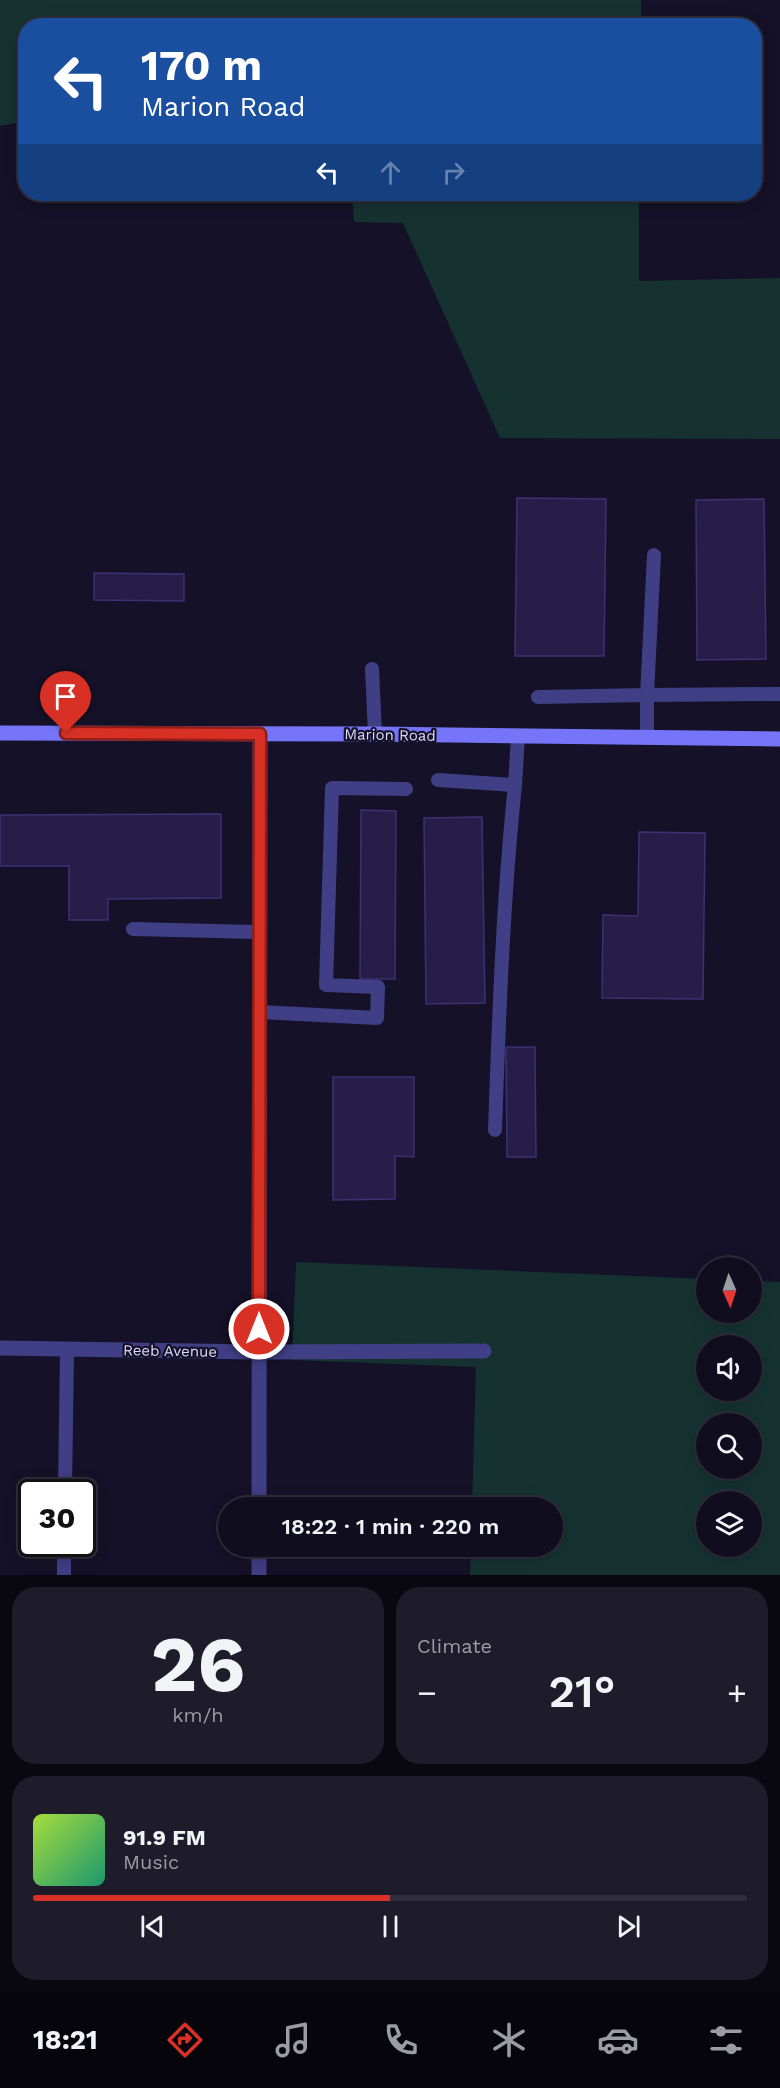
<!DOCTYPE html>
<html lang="en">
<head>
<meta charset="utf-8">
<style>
  body { margin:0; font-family:"Work Sans",sans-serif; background:#1e1b2b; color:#f1f3f6; height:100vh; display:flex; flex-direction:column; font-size:22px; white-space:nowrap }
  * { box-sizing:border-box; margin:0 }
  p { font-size:20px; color:#9c9ca4 }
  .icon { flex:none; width:33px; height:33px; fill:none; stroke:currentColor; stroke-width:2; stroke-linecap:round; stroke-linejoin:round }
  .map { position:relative; height:1575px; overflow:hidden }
  .sheet { display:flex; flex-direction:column; gap:12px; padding:12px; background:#090710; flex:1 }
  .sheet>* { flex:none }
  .top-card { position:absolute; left:18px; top:18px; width:744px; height:183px; border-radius:24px; box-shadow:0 3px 15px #0003,0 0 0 2px #302d3c; background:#1a4fa0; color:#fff; overflow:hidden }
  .needle { width:39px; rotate:177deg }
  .tools { position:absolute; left:696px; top:1257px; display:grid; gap:12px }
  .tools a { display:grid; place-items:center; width:66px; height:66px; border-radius:50%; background:#100d1e; box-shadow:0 3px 15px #0003,0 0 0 2px #302d3c; font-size:30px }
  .speed { position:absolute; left:18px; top:1479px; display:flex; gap:12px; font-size:30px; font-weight:700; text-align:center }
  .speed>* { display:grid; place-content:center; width:78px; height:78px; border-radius:50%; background:#100d1e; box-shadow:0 3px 15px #0003,0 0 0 2px #302d3c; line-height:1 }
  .speed .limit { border:3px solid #111; border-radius:9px; background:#fff; color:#111 }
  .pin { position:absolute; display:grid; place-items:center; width:51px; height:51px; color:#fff; margin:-62px -26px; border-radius:50% 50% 50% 0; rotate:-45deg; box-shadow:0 0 6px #0007 }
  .pin .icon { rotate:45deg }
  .me { position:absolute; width:66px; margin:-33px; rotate:0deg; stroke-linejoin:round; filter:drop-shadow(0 0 4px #0008) }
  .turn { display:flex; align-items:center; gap:21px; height:126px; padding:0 24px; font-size:27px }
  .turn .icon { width:78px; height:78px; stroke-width:2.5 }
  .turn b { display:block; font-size:42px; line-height:51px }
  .lanes { display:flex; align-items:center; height:57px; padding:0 24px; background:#0003; justify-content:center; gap:30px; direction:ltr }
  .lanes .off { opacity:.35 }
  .big { font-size:45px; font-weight:600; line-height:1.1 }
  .sheet .card { flex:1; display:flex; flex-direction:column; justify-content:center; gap:9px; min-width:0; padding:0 21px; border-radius:24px; background:#1e1b2b }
  .sheet .dial { align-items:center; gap:0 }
  .dial b { font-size:78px; line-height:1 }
  .song { display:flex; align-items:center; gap:18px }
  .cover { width:72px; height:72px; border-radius:9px; background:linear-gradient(135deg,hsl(80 70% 55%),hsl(160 70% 35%)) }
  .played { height:6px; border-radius:3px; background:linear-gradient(90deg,#d93025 50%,#302d3c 50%) }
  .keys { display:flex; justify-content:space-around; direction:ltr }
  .heat { display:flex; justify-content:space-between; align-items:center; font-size:33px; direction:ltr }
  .sheet .tiles { flex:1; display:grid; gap:12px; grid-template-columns:1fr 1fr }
  .card:last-child { grid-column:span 2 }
  .trip { position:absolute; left:218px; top:1497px; width:345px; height:60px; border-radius:30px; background:#100d1e; box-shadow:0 3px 15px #0003,0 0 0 2px #302d3c; font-weight:600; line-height:60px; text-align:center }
  .dock { display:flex; height:96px; justify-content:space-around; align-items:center; background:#06050c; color:#9c9ca4 }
  .dock .icon { width:42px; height:42px }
  .dock .selected { color:#d93025 }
  .dock b { font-size:27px; color:#f1f3f6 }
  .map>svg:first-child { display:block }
  .green { fill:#153231; fill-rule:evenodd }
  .building { fill:#261e49; stroke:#3d3173; stroke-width:1.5 }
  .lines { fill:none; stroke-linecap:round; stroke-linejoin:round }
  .lane { stroke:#403e85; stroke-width:14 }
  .street { stroke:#403e85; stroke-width:15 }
  .secondary { stroke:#7675f9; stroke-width:15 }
  .route-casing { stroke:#8d1f18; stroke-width:15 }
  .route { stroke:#d93025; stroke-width:10 }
  .labels { text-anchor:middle; stroke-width:4.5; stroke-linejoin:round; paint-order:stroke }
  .street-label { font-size:15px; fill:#dedafd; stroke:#151128 }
</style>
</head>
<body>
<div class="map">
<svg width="780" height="1575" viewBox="0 0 780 1575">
  <rect width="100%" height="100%" fill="#151128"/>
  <!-- green -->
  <g class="green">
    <polygon points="0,0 641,0 641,25 26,26 25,121 0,126"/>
    <polygon points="352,194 639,194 639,281 780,278 780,439 500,438 403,223 354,222"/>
    <path d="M296,1262L706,1279V1312H752V1281L780,1282V1575H470L471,1547L552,1546V1508L472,1507L476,1367L292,1360ZM706,1346H752V1390H706ZM706,1424H752V1468H706ZM706,1502H752V1546H706Z"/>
  </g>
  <!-- building -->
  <g class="building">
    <polygon points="517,498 606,499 604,656 515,656"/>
    <polygon points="764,499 766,659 697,660 696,500"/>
    <polygon points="94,573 184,574 184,601 94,600"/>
    <polygon points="361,810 396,811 395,979 360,979"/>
    <polygon points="221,814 221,898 108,899 108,920 69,920 69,866 0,866 0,815"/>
    <polygon points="482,817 485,1003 426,1004 424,818"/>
    <polygon points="639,832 705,833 703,999 602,998 603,915 638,916"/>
    <polygon points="506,1047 535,1047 536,1157 507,1157"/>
    <polygon points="333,1077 414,1077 414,1157 395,1156 395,1199 333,1200"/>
  </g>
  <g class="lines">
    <!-- lane -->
    <g class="lane">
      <polyline points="372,669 375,734"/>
      <polyline points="538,697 647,695 654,555"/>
      <polyline points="647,738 647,695 780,694"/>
      <polyline points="438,780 515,785 518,736"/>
      <polyline points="133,929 260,932"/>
      <polyline points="260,1012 377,1018 378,987 326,985 332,788 406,789"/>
      <path d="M495,1130C499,1015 503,900 515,785"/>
      <polyline points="65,1492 67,1349"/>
      <polyline points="64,1575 64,1544"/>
    </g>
    <!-- street -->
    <g class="street">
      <polyline points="0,1348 259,1352 484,1351"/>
      <polyline points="259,1508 260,734"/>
      <polyline points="259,1575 259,1546"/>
    </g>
    <!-- secondary -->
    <polyline class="secondary" points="0,733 375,734 780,739"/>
  </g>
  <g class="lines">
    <!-- route casing -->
    <g class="route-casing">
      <polyline id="route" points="66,733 260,734 259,1329"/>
    </g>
    <!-- route -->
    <use href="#route" class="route"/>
  </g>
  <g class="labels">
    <!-- street labels -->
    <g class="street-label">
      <text transform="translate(390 735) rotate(1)" y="5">Marion Road</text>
      <text transform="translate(170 1351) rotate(1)" y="5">Reeb Avenue</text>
    </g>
  </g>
</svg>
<div class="tools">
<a><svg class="needle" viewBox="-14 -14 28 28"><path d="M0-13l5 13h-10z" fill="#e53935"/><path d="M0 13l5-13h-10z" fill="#9c9ca4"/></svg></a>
<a><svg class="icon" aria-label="sound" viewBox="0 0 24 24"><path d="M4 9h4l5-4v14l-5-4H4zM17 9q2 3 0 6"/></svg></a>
<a><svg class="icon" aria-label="search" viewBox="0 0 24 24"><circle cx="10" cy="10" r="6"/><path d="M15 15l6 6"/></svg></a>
<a><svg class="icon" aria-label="layers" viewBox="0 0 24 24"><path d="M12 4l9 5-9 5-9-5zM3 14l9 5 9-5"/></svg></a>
</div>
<div class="speed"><div class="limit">30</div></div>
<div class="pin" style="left:66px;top:733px;background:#d93025"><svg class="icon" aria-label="arrive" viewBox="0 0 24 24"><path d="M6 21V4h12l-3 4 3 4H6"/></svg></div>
<svg class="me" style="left:259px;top:1329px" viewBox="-20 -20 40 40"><circle r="17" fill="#d93025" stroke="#fff" stroke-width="3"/><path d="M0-11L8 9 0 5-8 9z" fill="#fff"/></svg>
<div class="trip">18:22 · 1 min · 220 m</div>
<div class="top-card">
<div class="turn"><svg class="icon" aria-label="left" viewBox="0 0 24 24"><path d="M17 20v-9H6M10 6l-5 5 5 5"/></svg><div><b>170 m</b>Marion Road</div></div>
<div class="lanes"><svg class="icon" aria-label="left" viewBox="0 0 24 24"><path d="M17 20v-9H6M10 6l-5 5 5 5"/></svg><svg class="icon off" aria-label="ahead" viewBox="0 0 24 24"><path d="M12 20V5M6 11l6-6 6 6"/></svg><svg class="icon off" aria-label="right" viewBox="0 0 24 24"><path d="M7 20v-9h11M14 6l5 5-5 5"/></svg></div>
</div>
</div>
<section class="sheet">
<div class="tiles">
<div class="card dial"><b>26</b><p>km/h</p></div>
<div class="card"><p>Climate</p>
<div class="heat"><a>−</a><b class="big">21°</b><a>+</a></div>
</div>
<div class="card">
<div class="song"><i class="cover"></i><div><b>91.9 FM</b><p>Music</p></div></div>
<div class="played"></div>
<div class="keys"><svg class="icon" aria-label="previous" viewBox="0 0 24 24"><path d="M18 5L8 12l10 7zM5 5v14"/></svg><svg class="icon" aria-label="pause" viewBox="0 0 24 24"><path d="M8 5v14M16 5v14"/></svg><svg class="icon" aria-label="next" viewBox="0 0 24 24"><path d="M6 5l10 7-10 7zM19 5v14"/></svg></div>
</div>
</div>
</section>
<nav class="dock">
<b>18:21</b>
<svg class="icon selected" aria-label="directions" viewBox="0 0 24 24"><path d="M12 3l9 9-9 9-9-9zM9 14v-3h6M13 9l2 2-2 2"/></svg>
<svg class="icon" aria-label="music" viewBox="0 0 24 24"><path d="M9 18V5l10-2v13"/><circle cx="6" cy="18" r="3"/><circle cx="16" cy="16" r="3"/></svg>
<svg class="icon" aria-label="phone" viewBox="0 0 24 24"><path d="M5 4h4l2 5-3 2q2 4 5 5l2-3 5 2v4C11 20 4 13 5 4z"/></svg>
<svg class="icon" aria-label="climate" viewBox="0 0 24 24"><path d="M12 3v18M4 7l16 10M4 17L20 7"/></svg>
<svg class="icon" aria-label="car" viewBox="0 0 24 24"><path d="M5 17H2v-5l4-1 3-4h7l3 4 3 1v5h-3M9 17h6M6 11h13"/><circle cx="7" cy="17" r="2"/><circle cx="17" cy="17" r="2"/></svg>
<svg class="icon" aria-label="filters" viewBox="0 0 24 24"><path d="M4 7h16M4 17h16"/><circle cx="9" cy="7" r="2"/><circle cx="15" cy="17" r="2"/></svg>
</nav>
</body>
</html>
